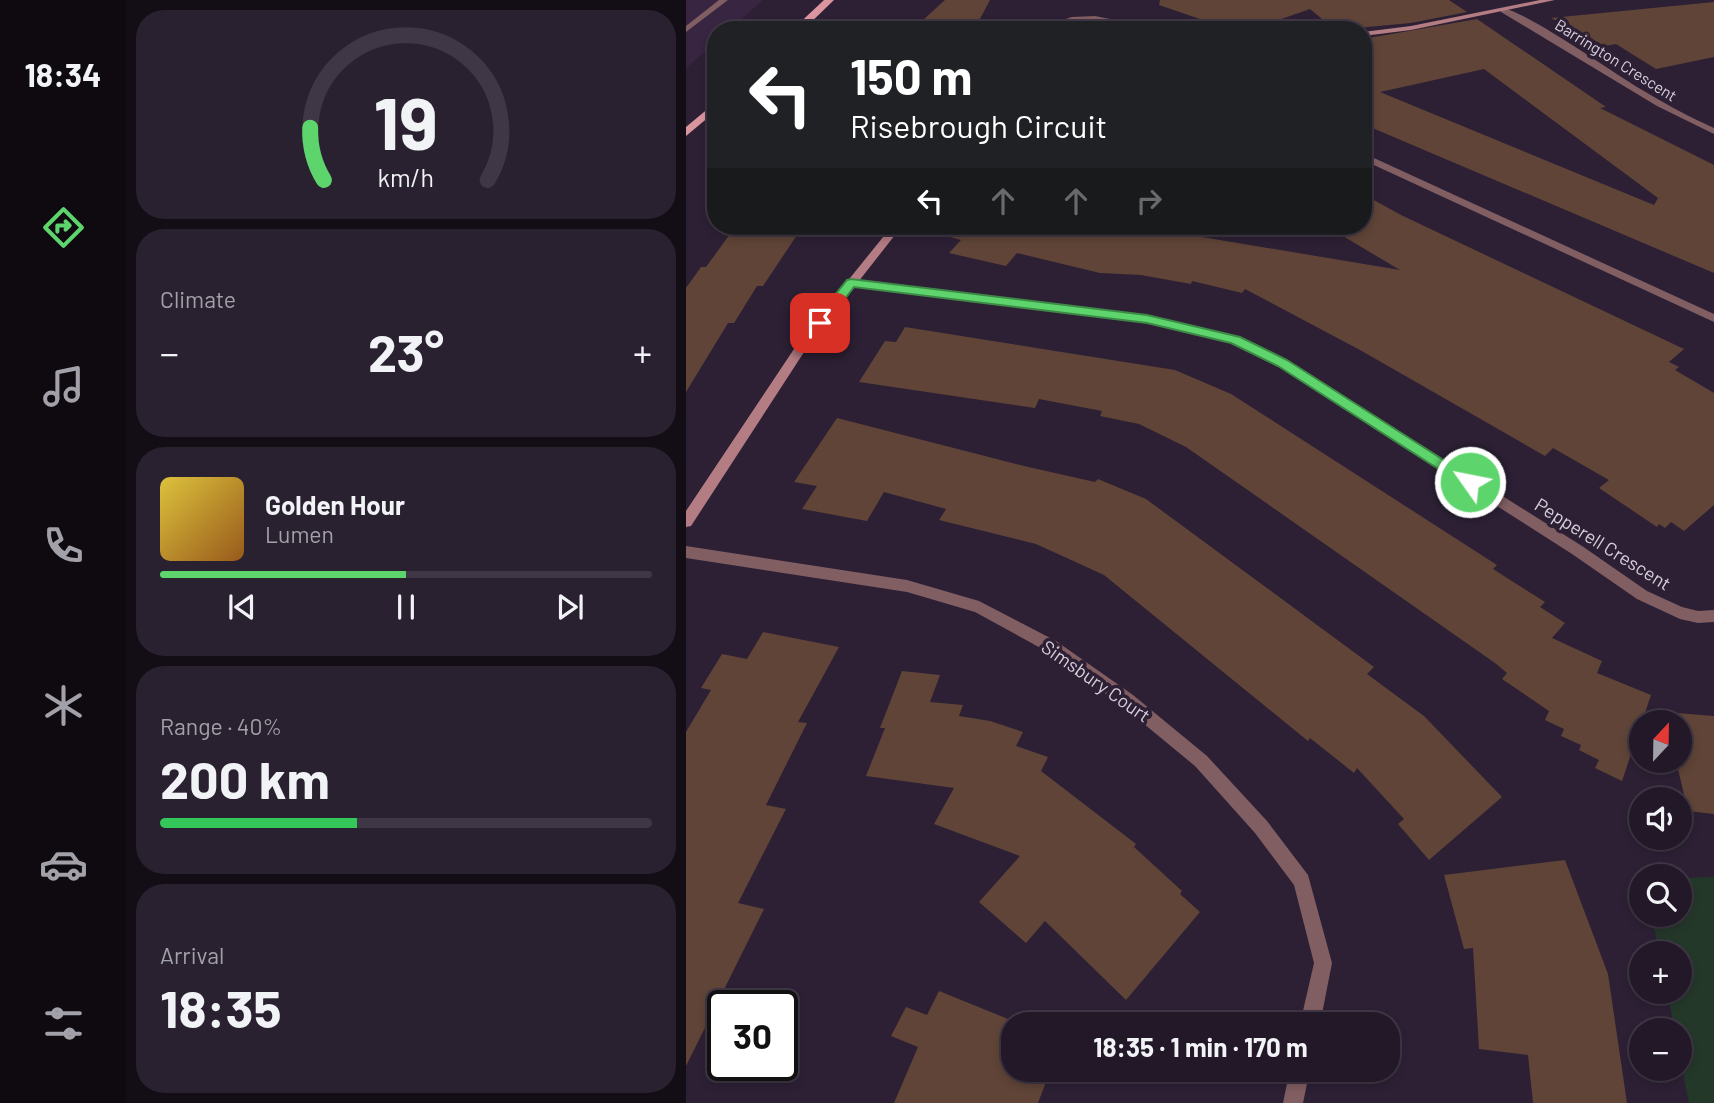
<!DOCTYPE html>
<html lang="en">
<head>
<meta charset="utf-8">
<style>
  body { margin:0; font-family:Barlow,sans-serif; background:#2a2130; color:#f1f3f6; height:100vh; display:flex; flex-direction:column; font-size:26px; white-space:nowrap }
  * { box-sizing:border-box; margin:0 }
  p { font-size:23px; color:#a2a0a8 }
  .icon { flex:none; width:38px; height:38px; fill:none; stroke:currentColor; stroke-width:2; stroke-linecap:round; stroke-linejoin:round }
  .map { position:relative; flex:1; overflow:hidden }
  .drawer { display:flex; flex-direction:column; gap:10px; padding:10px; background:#130d16; width:560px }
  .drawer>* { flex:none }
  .top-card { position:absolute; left:21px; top:21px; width:665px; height:214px; border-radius:28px; box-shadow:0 4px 10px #0003,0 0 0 2px #3f3745; background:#202124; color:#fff; overflow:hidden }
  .needle { width:46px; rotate:22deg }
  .controls { position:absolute; left:943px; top:710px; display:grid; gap:14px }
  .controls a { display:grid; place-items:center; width:63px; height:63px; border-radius:50%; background:#221828; box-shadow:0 4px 10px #0003,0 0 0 2px #3f3745; font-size:35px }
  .speed { position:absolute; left:21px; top:990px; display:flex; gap:14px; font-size:35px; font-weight:700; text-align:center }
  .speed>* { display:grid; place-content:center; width:91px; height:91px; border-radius:50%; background:#221828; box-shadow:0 4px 10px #0003,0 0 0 2px #3f3745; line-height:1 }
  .speed .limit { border:4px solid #111; border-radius:10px; background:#fff; color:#111 }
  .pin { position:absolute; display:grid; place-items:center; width:60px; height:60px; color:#fff; margin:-30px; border-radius:14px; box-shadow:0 4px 10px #0006 }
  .me { position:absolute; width:77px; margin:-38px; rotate:303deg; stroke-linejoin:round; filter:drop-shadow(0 0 5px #0008) }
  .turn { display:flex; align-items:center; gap:24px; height:147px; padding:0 28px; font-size:32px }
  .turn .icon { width:91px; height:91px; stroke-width:2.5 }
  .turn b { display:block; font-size:49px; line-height:60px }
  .lanes { display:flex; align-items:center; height:66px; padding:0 28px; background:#0003; justify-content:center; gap:35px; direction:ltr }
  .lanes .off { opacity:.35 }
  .big { font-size:52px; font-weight:700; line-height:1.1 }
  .drawer .card { flex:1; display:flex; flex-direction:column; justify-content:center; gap:10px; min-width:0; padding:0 24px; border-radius:28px; background:#2a2130 }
  .drawer .dial { align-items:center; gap:0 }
  .dial svg { height:182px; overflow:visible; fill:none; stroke:#3f3745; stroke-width:7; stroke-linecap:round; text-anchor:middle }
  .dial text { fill:#f1f3f6; stroke:none }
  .song { display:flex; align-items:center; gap:21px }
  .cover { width:84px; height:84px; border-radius:10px; background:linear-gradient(135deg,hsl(50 70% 55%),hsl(30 70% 35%)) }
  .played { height:7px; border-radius:4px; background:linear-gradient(90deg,#5ed56c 50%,#3f3745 50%) }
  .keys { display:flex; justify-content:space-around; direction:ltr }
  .heat { display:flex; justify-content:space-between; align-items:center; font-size:38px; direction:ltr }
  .charge { height:10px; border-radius:5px; background:linear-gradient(90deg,#34c759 40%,#3f3745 0) }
  .trip { position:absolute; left:315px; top:1012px; width:399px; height:70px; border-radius:28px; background:#221828; box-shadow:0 4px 10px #0003,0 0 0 2px #3f3745; font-weight:700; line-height:70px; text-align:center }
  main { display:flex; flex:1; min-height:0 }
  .tab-bar { display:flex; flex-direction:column; width:126px; justify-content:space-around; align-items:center; background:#0e0a10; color:#a2a0a8 }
  .tab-bar .icon { width:49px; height:49px }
  .tab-bar .on { color:#5ed56c }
  .tab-bar b { font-size:32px; color:#f1f3f6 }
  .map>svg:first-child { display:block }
  .built { fill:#372541 }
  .green { fill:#24382a }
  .building { fill:#5f4437; fill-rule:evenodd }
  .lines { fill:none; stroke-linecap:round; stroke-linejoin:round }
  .lane { fill:#815e62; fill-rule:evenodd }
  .street { fill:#815e62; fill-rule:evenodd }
  .secondary { fill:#b47d84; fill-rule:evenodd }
  .primary { fill:#db959e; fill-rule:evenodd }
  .route { fill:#5ed56c; stroke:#3d8a46; stroke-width:2 }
  .labels { text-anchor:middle; stroke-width:7; stroke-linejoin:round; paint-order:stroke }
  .far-street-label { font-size:16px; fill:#d6cedc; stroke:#2d2035 }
  .street-label { font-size:19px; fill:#d6cedc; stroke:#2d2035 }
</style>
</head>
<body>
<main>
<nav class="tab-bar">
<b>18:34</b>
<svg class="icon on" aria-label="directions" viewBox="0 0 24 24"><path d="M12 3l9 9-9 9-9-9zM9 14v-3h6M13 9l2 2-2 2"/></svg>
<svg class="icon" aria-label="music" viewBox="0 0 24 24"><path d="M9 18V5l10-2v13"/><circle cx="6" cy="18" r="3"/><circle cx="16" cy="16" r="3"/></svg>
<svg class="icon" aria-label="phone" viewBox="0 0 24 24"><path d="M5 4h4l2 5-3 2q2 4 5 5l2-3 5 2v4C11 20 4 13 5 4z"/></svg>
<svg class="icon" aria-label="climate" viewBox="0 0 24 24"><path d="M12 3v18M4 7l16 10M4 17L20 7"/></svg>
<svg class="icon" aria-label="car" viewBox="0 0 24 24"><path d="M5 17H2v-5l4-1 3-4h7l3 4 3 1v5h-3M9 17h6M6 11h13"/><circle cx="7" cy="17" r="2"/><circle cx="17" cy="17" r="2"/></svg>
<svg class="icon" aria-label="filters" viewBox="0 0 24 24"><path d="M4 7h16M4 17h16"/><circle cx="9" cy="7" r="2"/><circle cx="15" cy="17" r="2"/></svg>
</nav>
<section class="drawer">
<div class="card dial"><svg viewBox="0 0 100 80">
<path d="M14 69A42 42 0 1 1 86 69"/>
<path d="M14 69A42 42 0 0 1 8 46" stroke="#5ed56c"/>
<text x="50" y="56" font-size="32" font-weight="700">19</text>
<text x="50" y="72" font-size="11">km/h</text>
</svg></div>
<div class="card"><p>Climate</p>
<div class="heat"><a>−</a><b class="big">23°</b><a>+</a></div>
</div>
<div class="card">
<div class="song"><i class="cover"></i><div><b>Golden Hour</b><p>Lumen</p></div></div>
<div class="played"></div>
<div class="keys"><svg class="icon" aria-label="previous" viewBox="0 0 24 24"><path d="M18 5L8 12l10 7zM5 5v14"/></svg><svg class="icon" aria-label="pause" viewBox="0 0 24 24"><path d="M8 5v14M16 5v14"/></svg><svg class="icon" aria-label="next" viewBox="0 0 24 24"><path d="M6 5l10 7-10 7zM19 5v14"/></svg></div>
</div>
<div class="card"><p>Range · 40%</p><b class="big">200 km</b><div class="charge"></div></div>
<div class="card"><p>Arrival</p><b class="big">18:35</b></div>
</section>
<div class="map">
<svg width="1028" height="1103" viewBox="0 0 1028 1103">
  <rect width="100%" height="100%" fill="#2d2035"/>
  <!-- built -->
  <polygon class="built" points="0,0 77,0 43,30 30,30 30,42 0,68"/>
  <!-- green -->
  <polygon class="green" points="1028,877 1028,1103 1003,1103 994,1058 994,1031 989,1031 981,992 994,992 994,954 973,954 966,915 994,915 994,878"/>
  <!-- building -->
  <g class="building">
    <polygon points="259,0 304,0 288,30 226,30"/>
    <polygon points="474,0 763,0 781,12 725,23 649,30 624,9 564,30 546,30 473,5"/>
    <polygon points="1028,2 1028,57 970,69 930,44 919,46 865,18"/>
    <path d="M791,19L920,107L914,108L1028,165V273L677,124V39ZM798,69L972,198L968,205L694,92Z"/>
    <polygon points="677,194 715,215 998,349 983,362 993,367 989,370 1028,393 1028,505 998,531 985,522 979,528 973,524 971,527 913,488 923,480 867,448 859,456 674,350 559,289 556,293 506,281 505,284 455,275 414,273 331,253 320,266 263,253 275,240 264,237 265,226 412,226 452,235 455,229 504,235 714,270 640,226 677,226"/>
    <polygon points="57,226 117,226 77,286 71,286 48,323 42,323 0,392 0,288 15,267 20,267 44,234 50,235"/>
    <polygon points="219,327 489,370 545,394 811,565 807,569 859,602 854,607 879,623 866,638 916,661 911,673 965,695 936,781 909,768 913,760 893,750 895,745 875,736 878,729 859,720 863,711 816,679 821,673 809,663 500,447 453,424 414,416 416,411 353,399 349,408 173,382 199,341 210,342"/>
    <polygon points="151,418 338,466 409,482 412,479 460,499 688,667 681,674 738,716 816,797 743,860 712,824 718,819 671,768 668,773 624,738 622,741 418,575 350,544 253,520 260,509 198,492 181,521 116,509 131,486 108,482"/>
    <polygon points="77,632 153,647 112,722 121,723 80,805 100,809 52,903 78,909 0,1066 0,732 25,690 15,688 36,654 61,659"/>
    <polygon points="216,671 254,675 244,702 277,705 273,716 304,721 337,732 330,746 362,757 355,771 450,844 448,847 496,891 494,894 514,912 440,1000 359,921 340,943 293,902 334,856 248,824 268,788 180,776 199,728 194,728"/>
    <polygon points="978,712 1028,716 1028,814 1002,811 990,761 994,761 994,723 981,723"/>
    <polygon points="879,860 922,974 941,1103 847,1103 842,1055 793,1049 787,948 778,949 758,875"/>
    <polygon points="253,991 327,1021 327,1069 365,1069 352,1103 208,1103 232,1047 205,1036 220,1007 241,1015"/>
  </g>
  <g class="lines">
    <!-- lane -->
    <polygon class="lane" points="33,0 42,0 0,32 0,26"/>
    <!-- street -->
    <g class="street">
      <path d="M815,8C835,8 928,73 951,87C976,102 1001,116 1028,128V134L971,106L815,12Z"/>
      <path d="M409,16L434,21L459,30C445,30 433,24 419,22C399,19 381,23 362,28L358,26L386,17Z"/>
      <polygon points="677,153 1028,314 1028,322 677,160"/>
      <polygon points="165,280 461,315 553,337 600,360 896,546 961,591 996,607 1012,611 1028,610 1028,622 1012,623 994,619 951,599 886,554 592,366 545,343 461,323 161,285 161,281"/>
      <polygon points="0,546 221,580 293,601 370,641 447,695 521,756 581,821 622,875 646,963 634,1024 614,1024 628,963 608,885 569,833 509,766 435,705 360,651 289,612 221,592 0,558"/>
      <polygon points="604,1069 624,1069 617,1103 597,1103"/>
    </g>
    <!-- secondary -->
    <g class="secondary">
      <polygon points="854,0 869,0 725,30 677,36 677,32 725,26"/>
      <polygon points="206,226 216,226 122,346 5,526 0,527 0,511 114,340"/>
    </g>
    <!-- primary -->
    <g class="primary">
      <polygon points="138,0 148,0 117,30 106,30"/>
      <polygon points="30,102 30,111 0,136 0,127"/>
    </g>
  </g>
  <!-- route -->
  <polygon class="route" points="165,279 461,315 554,337 601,360 792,482 784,488 779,486 592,366 545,343 461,323 168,287 138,326 129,326 129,320 161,280"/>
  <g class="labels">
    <!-- far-street labels -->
    <g class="far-street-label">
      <text transform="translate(930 60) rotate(32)" y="6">Barrington Crescent</text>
    </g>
    <!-- street labels -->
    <g class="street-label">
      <text transform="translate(917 544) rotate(32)" y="7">Pepperell Crescent</text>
      <text transform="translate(410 681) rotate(35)" y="7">Simsbury Court</text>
    </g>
  </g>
</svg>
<div class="controls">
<a><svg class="needle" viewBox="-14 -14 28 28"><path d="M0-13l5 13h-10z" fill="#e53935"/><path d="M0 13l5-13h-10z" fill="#a2a0a8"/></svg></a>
<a><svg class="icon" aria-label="sound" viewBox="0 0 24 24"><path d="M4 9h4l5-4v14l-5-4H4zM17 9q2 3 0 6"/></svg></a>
<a><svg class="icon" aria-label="search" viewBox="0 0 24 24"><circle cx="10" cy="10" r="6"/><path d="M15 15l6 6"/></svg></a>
<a>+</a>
<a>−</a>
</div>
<div class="speed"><div class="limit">30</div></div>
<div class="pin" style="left:134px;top:323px;background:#d93025"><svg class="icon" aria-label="arrive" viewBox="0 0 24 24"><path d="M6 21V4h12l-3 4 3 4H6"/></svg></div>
<svg class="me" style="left:784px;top:482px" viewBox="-20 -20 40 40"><circle r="17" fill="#5ed56c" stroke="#fff" stroke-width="3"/><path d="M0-11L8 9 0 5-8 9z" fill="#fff"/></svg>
<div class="trip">18:35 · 1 min · 170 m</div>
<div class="top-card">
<div class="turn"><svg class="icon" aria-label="left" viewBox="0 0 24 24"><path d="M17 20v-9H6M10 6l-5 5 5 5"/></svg><div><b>150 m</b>Risebrough Circuit</div></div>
<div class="lanes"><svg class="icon" aria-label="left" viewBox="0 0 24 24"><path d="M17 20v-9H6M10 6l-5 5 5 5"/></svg><svg class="icon off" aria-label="ahead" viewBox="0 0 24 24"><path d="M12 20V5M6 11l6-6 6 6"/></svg><svg class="icon off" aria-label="ahead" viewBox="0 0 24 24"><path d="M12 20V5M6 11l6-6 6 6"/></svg><svg class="icon off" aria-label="right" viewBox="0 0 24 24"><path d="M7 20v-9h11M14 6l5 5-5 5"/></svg></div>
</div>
</div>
</main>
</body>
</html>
